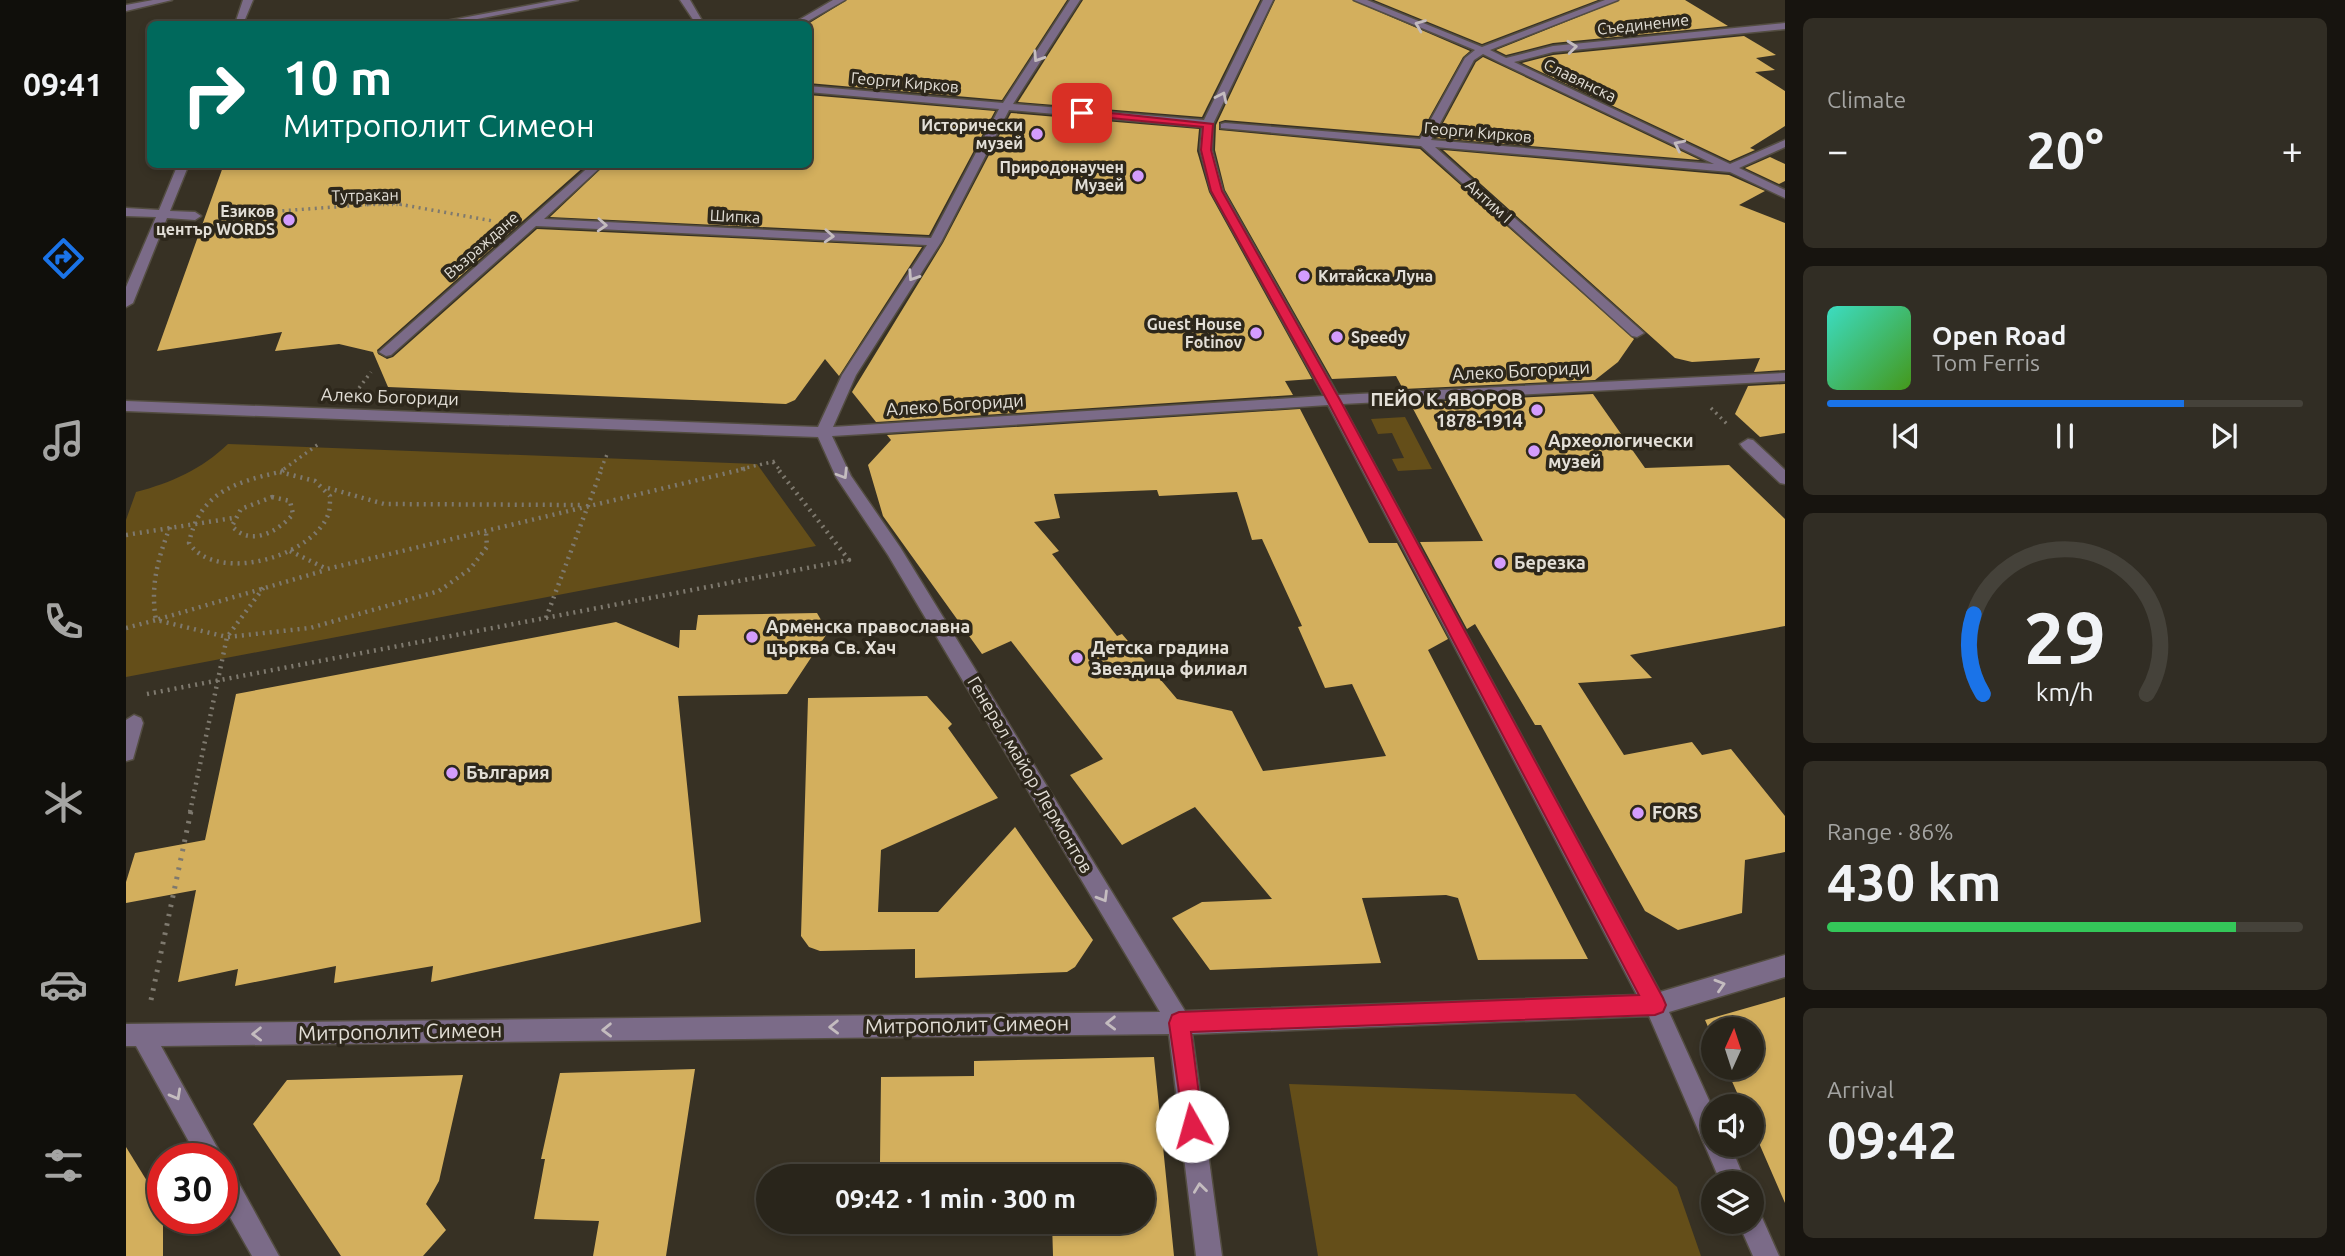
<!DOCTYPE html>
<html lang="en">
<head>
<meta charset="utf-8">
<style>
  body { margin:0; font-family:Ubuntu,sans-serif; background:#312d24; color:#f1f3f6; height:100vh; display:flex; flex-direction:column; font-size:26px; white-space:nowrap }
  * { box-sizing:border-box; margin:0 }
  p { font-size:23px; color:#a5a5a3 }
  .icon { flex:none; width:38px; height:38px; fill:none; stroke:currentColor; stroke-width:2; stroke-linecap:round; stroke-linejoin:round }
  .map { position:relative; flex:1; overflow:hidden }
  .sheet { display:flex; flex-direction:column; gap:18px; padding:18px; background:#17140f; width:560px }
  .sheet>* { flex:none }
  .banner { position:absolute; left:21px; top:21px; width:665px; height:147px; border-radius:10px; box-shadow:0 4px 10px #0003,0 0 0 2px #45423a; background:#00695c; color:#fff; overflow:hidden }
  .needle { width:46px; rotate:3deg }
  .fabs { position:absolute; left:1575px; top:1017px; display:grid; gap:14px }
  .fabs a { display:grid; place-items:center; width:63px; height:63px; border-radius:50%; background:#29251b; box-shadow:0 4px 10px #0003,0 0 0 2px #45423a; font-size:35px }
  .speed { position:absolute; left:21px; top:1143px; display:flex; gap:14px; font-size:35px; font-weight:700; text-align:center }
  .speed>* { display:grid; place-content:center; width:91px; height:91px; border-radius:50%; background:#29251b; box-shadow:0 4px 10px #0003,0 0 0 2px #45423a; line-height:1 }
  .speed .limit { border:10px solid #d22; background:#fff; color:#111 }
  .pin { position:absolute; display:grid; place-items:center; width:60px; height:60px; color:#fff; margin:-30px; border-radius:14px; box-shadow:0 4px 10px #0006 }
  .me { position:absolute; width:77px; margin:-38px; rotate:353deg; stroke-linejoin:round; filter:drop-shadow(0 0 5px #0008) }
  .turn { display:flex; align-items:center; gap:24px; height:147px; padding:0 21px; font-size:32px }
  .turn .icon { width:91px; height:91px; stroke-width:2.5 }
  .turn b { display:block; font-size:49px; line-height:60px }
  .big { font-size:52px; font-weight:600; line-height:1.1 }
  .sheet .widget { flex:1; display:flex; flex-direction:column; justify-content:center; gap:10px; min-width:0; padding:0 24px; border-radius:10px; background:#312d24 }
  .sheet .dial { align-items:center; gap:0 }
  .dial svg { height:182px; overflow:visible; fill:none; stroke:#45423a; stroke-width:7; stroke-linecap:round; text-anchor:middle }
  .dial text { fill:#f1f3f6; stroke:none }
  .song { display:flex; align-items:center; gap:21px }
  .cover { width:84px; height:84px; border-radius:10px; background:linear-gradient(135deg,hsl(170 70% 55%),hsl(100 70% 35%)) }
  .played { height:7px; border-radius:4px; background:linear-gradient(90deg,#1a73e8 75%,#45423a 75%) }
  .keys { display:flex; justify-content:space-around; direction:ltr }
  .heat { display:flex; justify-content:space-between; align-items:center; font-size:38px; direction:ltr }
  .charge { height:10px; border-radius:5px; background:linear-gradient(90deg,#34c759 86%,#45423a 0) }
  .trip { position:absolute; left:630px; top:1164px; width:399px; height:70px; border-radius:35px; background:#29251b; box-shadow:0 4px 10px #0003,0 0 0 2px #45423a; font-weight:600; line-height:70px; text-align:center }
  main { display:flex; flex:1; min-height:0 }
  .tabs { display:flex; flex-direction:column; width:126px; justify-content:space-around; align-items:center; background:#100f0b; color:#a5a5a3 }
  .tabs .icon { width:49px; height:49px }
  .tabs .active { color:#1a73e8 }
  .tabs b { font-size:32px; color:#f1f3f6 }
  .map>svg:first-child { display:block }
  .green { fill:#644e19 }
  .building { fill:#d3af5d; fill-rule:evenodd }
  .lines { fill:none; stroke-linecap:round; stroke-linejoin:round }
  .minor-casing { stroke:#534d41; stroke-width:3 }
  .path-far3 { stroke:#7e796e; stroke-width:2.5; stroke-dasharray:1 3.5; stroke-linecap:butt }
  .path-far2 { stroke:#7e796e; stroke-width:3.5; stroke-dasharray:2 4.5; stroke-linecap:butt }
  .path-far1 { stroke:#7e796e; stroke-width:4.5; stroke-dasharray:2 5; stroke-linecap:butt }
  .path { stroke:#7e796e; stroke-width:5; stroke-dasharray:2.5 7; stroke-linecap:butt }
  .minor { fill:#7b6b88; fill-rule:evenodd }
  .oneway { stroke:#c4bcbf }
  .route { fill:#e11d48; stroke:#92132f; stroke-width:2 }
  .poi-dot { fill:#d39cfd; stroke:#2d271b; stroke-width:2.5 }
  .labels { text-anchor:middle; stroke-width:7; stroke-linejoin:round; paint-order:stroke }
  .far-street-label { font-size:16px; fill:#e3dfd7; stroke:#2d271b }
  .far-poi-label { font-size:16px; font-weight:bold; fill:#e3dfd7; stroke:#2d271b; text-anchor:end }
  .street-label { font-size:18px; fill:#e3dfd7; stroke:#2d271b }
  .poi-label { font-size:18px; font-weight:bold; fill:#e3dfd7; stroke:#2d271b; text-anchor:start }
  .near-street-label { font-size:21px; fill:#e3dfd7; stroke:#2d271b }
</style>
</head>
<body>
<main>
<nav class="tabs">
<b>09:41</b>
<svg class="icon active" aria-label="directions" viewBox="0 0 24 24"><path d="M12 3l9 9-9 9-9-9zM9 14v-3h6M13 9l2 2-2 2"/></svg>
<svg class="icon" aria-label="music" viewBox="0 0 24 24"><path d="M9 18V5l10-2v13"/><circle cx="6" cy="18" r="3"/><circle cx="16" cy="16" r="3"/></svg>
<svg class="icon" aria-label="phone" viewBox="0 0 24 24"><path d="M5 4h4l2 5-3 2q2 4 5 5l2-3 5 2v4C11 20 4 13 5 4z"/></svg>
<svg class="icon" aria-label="climate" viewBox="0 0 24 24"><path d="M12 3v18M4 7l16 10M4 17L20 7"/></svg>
<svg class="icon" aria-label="car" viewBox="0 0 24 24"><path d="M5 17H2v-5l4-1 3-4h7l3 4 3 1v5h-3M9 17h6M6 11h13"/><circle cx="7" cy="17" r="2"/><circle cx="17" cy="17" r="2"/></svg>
<svg class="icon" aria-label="filters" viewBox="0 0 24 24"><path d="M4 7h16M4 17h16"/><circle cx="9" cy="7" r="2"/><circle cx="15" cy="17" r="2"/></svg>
</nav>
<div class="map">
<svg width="1659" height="1256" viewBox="0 0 1659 1256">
  <rect width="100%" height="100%" fill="#373124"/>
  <!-- green -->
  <g class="green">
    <polygon points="1279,417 1306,469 1272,471 1266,459 1278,458 1266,433 1252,434 1245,419"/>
    <path d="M102,444L631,464L690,546L0,677V520L10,492C45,483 76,469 102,444Z"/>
    <polygon points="1163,1084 1449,1094 1551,1187 1575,1256 1192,1256"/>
  </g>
  <!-- building -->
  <g class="building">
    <polygon points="721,0 941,0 876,100 682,83 682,24"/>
    <polygon points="957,0 1134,0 1076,117 892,102"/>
    <polygon points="1149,0 1226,0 1344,51 1337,57 1293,136 1099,120 1093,122 1093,130 1294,149 1508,339 1492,362 1469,380 1277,389 1270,376 1206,379 1099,190 1089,150 1090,125"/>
    <polygon points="1248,0 1472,0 1356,44"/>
    <polygon points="1494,0 1559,0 1602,26 1427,43 1380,55 1370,50"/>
    <polygon points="1618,36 1650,55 1630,58 1649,70 1629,72 1659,91 1659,126 1624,148 1629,150 1604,161 1396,63 1427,55"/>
    <polygon points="1357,57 1374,65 1574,160 1309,138 1350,62"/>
    <polygon points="682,95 869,111 803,235 424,217 480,164 682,164"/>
    <polygon points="885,113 1073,129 1071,151 1083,192 1186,379 1159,381 1167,395 750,422 726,392 817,243"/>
    <polygon points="1317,150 1603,175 1639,191 1613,205 1659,223 1659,370 1628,372 1634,358 1566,362 1549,358"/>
    <polygon points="1644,157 1659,164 1659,181 1653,184 1619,168"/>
    <polygon points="98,164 461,164 251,350 252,354 261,359 267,357 411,229 796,247 713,376 699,359 669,400 660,404 262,387 247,352 213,344 149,351 156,332 31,351"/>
    <polygon points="1659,384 1659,433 1634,437 1609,414 1622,386"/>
    <polygon points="1467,394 1519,468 1603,465 1659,519 1659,626 1504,655 1526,678 1452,683 1498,755 1566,742 1576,755 1605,749 1659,816 1659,852 1619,860 1616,913 1552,930 1519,911 1415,725 1409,725 1349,624 1341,629 1294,542 1357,541 1284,403"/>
    <path d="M1174,409L1243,543H1271L1322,639L1302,650L1462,959L1352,960L1332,898L1320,895L1236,898L1255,963L1084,970L1046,918L1076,902L1146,899L1069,807L996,845L944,775L977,759L885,641L856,654L757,516L742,465L765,440L761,435ZM1031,490L1033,496L1111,492L1126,540L1136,539L1176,626L1172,627L1199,688L1226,684L1260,756L1137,771L1106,711L1051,699L996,634L991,636L926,554L933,551L908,522L934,518L928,494Z"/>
    <polygon points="691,613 702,632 661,694 552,696 575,922 305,982 307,966 208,983 210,966 109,986 112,969 52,982 70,890 0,903 0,882 9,853 79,840 110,694 490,622 553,648 554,630 570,630 572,615"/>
    <polygon points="801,696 826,724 822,728 872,798 755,850 752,912 812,912 889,827 967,940 949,967 941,972 789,978 789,949 694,951 683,947 675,936 682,698"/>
    <polygon points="1659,997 1659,1203 1626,1127 1626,1106 1617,1106 1600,1068 1626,1068 1626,1029 1587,1029 1587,1038 1579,1020"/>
    <polygon points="1028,1057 1048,1256 927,1256 926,1222 1017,1222 1017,1176 832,1176 832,1162 754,1162 755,1077 848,1076 848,1061"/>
    <polygon points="569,1069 540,1256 467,1256 473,1221 408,1219 419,1159 415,1159 434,1073"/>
    <polygon points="337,1075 313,1181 300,1204 320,1230 297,1256 215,1256 127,1124 161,1080"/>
    <polygon points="0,1147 37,1207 37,1256 0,1256"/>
  </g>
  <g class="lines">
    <!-- minor casing -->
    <g class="minor-casing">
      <g id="minor">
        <polygon points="27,0 46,0 0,11 0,5"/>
        <polygon points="117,0 127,0 117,24 109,24"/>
        <polygon points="431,0 452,0 325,24 320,21"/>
        <polygon points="554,0 564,0 578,24 570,24"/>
        <polygon points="707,0 719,0 677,24 666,24"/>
        <path d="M944,0H954L887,104L1078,120L1137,0H1147L1087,124L1086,150L1097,191L1212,395L1659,373V381L1216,404L1534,992L1659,955V977L1543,1012L1587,1109V1144H1604L1620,1183H1595L1523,1016L1066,1034L1096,1256H1070L1043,1034L35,1046L97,1158L96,1160L72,1158L10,1046H0V1024L1034,1012L762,555L710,477L692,437L0,411V401L692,427L716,375L801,245L410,226L265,355L260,356L253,352L466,164H478L418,219L805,238L873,109L682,92V86L877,103ZM883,110L1076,127L1074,150L1085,191L1198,396L707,427L730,375L815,242ZM1202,405L1511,995L1059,1011L774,547L725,476L706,436Z"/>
        <path d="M1228,0H1241L1356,47L1479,0H1492L1364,50L1380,58L1427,46L1659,23V29L1427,52L1388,62L1604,164L1659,140V147L1613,168L1659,190V198L1604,172L1309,147L1518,333L1511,337L1506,336L1295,146L1095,128V124L1099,123L1294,139L1339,58L1349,50ZM1357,54L1375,63L1588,164L1305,140L1348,60Z"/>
        <polygon points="52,164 63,164 44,211 69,212 75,216 69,220 41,218 7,303 0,307 0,287 30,217 0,216 0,208 33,210"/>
        <polygon points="1622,439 1627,440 1659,470 1659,484 1654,483 1617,448 1614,444"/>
        <polygon points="8,715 15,718 17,723 7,759 0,761 0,720"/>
        <polygon points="96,1166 105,1169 153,1256 126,1256 96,1203"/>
        <polygon points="1626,1210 1634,1213 1653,1256 1627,1256 1612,1222 1626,1222"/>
      </g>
    </g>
    <!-- path-far3 -->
    <polyline class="path-far3" points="239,205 277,205"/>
    <!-- path-far2 -->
    <g class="path-far2">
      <polyline points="267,203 367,221"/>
      <polyline points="98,215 264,203"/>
      <polyline points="233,388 245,372"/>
      <polyline points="1585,408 1601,424"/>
      <polyline points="647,462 653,469"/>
      <polyline points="158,469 194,443"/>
      <polyline points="475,469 482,452"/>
      <polyline points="615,469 650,461"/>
    </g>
    <!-- path-far1 -->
    <g class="path-far1">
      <polyline points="156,471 161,468"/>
      <path d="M154,472L189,481L204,496C204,501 204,507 203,512C190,556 91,585 63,543C73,493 109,482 154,472Z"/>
      <polyline points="202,488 258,504 454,505"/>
      <path d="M146,497L164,501L167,514C152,532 124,547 106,526L115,509Z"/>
      <path d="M44,527C32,558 24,586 30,620L200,570"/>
      <polyline points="0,535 107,518"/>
      <polyline points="164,551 201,569 622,468"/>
      <polyline points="420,618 476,468"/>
      <polyline points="0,628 30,620 101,637 184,628 313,591 344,569 361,547 360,532"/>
      <polyline points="21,694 723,560 651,468"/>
      <polyline points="64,812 101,637 138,587"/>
    </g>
    <!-- path -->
    <polyline class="path" points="25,1000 65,811"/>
    <!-- minor -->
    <use href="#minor" class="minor"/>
  </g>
  <!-- one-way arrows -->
  <defs><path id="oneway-chevron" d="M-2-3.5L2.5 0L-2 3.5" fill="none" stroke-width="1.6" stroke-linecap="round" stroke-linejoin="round" transform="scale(1.75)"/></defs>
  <g class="oneway">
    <use href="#oneway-chevron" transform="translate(1294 25) rotate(-158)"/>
    <use href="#oneway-chevron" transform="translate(1446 47) rotate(-6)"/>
    <use href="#oneway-chevron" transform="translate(912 57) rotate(123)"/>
    <use href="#oneway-chevron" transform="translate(1096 97) rotate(-64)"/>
    <use href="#oneway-chevron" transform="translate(1553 145) rotate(-154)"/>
    <use href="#oneway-chevron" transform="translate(476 225) rotate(3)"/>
    <use href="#oneway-chevron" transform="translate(703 236) rotate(3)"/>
    <use href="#oneway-chevron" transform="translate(787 276) rotate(123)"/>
    <use href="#oneway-chevron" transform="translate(717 474) rotate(58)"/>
    <use href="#oneway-chevron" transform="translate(977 897) rotate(59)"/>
    <use href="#oneway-chevron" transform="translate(1594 985) rotate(-17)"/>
    <use href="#oneway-chevron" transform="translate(985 1023) rotate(179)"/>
    <use href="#oneway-chevron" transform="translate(708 1027) rotate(179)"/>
    <use href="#oneway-chevron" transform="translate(481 1030) rotate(179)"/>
    <use href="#oneway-chevron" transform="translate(131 1034) rotate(179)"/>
    <use href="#oneway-chevron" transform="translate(50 1095) rotate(61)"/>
    <use href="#oneway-chevron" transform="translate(1074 1188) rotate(-97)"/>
  </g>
  <!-- route -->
  <polygon class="route" points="956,110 1087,124 1085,150 1096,191 1214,400 1537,998 1540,1005 1537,1012 1529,1015 1065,1032 1077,1126 1074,1134 1066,1137 1059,1134 1043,1023 1046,1015 1053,1012 1513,995 1201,400 1085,191 1075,150 1077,127 953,115"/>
  <!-- markers -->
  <g class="poi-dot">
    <circle cx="911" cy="134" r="7"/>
    <circle cx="1012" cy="176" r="7"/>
    <circle cx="163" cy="220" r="7"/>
    <circle cx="1178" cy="276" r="7"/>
    <circle cx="1130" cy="333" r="7"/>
    <circle cx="1211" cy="337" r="7"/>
    <circle cx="1411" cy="410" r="7"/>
    <circle cx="1408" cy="451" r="7"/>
    <circle cx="1374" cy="563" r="7"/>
    <circle cx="626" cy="637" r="7"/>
    <circle cx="951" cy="658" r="7"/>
    <circle cx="326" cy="773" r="7"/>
    <circle cx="1512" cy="813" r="7"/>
  </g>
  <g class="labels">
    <!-- far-street labels -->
    <g class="far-street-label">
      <text transform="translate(1517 24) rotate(-6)" y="6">Съединение</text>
      <text transform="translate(1454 80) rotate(26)" y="6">Славянска</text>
      <text transform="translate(779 82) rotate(5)" y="6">Георги Кирков</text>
      <text transform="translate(1352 132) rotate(5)" y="6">Георги Кирков</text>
      <text transform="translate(239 195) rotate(-1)" y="6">Тутракан</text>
      <text transform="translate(1363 201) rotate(42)" y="6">Антим I</text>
      <text transform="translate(609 216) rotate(3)" y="6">Шипка</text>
      <text transform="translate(355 245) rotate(-41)" y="6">Възраждане</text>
    </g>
    <!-- far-poi labels -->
    <g class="far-poi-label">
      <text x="897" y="131">Исторически<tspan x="897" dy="18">музей</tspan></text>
      <text x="998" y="173">Природонаучен<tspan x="998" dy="18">Музей</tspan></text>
      <text x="149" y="217">Езиков<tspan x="149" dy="18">център WORDS</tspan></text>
      <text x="1192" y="282" text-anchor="start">Китайска Луна</text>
      <text x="1116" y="330">Guest House<tspan x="1116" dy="18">Fotinov</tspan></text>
      <text x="1225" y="343" text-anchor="start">Speedy</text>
    </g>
    <!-- street labels -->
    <g class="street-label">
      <text transform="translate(1395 371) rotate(-3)" y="6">Алеко Богориди</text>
      <text transform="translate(264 397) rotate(2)" y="6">Алеко Богориди</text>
      <text transform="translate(829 405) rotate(-4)" y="6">Алеко Богориди</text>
      <text transform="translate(904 775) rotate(59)" y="6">Генерал майор Лермонтов</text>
    </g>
    <!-- poi labels -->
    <g class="poi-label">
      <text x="1397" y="406" text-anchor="end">ПЕЙО К. ЯВОРОВ<tspan x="1397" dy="21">1878-1914</tspan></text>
      <text x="1422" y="447">Археологически<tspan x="1422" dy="21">музей</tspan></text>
      <text x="1388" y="569">Березка</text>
      <text x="640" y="633">Арменска православна<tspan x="640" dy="21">църква Св. Хач</tspan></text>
      <text x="965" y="654">Детска градина<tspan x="965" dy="21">Звездица филиал</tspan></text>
      <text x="340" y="779">България</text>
      <text x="1526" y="819">FORS</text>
    </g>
    <!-- near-street labels -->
    <g class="near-street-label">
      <text transform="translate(841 1025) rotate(-1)" y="7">Митрополит Симеон</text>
      <text transform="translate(274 1032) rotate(-1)" y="7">Митрополит Симеон</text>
    </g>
  </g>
</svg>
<div class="fabs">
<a><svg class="needle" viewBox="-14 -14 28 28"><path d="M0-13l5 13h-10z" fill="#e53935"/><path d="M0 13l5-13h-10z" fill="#a5a5a3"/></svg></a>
<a><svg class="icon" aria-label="sound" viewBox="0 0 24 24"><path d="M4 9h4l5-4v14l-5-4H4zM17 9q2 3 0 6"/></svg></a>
<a><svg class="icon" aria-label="layers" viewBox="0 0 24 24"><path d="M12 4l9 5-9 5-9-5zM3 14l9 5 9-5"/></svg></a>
</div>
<div class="speed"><div class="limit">30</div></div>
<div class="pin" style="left:956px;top:113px;background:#d93025"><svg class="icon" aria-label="arrive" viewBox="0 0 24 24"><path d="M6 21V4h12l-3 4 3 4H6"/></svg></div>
<svg class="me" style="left:1066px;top:1126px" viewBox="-20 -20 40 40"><circle r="19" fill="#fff"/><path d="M0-13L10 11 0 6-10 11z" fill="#e11d48"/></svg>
<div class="trip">09:42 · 1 min · 300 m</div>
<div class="banner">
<div class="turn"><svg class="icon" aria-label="right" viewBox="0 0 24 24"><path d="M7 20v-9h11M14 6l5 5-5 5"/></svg><div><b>10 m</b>Митрополит Симеон</div></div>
</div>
</div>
<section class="sheet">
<div class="widget"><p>Climate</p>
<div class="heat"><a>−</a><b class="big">20°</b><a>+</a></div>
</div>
<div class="widget">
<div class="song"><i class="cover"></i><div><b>Open Road</b><p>Tom Ferris</p></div></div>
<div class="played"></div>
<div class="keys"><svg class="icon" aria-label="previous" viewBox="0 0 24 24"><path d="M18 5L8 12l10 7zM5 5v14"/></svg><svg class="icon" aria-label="pause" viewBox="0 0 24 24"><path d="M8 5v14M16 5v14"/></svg><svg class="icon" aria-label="next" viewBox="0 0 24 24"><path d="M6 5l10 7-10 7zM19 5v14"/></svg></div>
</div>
<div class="widget dial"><svg viewBox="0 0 100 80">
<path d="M14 69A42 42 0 1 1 86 69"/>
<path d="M14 69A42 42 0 0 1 10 34" stroke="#1a73e8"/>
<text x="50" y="56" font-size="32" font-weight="700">29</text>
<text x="50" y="72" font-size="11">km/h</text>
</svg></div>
<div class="widget"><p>Range · 86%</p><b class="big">430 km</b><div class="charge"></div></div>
<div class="widget"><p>Arrival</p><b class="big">09:42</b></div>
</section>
</main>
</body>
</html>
